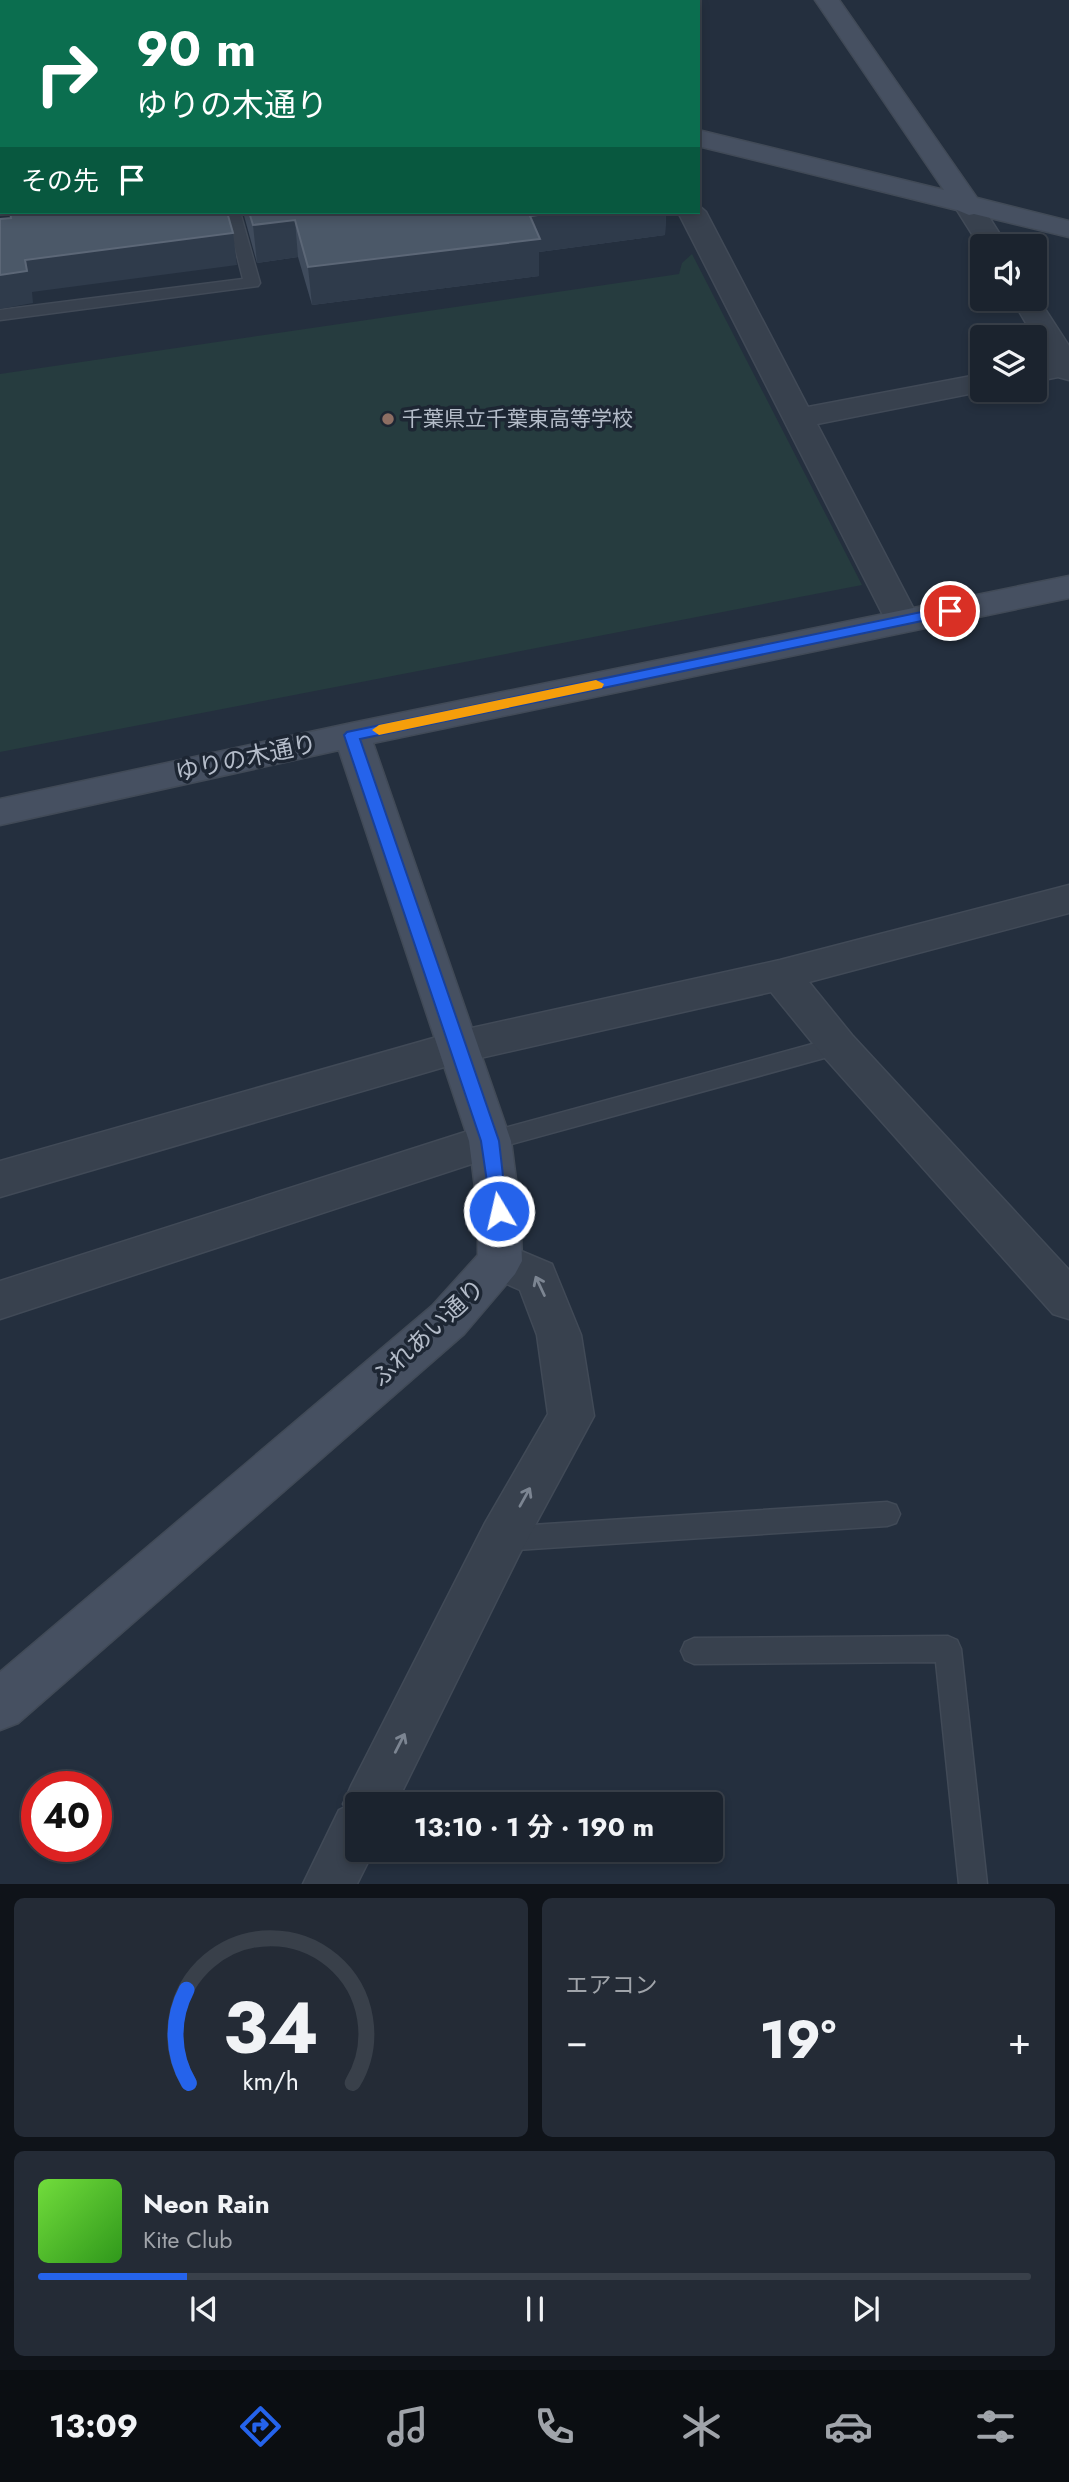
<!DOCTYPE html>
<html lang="ja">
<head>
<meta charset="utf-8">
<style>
  body { margin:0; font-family:Jost,"Noto Sans JP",sans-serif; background:#242b36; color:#f1f3f6; height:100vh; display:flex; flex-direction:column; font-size:26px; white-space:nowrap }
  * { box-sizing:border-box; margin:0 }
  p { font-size:23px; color:#a0a4aa }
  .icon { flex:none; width:38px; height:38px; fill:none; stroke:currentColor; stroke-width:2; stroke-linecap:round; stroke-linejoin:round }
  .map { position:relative; height:1884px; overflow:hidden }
  .details { display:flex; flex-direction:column; gap:14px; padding:14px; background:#0f1319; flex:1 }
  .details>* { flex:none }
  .hud { position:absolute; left:0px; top:0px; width:700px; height:214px; box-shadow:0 4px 10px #0003,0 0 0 2px #39404a; background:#0b6e4f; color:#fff; overflow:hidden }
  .controls { position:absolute; left:970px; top:234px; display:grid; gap:14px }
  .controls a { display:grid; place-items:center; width:77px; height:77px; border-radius:7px; background:#1b232e; box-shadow:0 4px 10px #0003,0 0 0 2px #39404a; font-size:35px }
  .speed { position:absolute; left:21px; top:1771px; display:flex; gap:14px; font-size:35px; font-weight:700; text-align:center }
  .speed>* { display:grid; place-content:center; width:91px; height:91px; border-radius:50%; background:#1b232e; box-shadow:0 4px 10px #0003,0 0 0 2px #39404a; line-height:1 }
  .speed .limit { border:10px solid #d22; background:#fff; color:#111 }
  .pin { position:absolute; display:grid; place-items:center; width:60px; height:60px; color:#fff; margin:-30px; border:4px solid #fff; border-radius:50%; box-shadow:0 2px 7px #0007 }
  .me { position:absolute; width:77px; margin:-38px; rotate:351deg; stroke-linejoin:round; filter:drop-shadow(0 0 5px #0008) }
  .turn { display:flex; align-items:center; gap:24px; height:147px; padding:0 21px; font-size:32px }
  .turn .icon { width:91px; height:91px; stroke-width:2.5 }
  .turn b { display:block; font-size:49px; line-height:60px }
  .then { display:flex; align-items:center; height:66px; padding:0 21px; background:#0003; gap:14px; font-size:26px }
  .big { font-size:52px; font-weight:700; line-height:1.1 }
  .details .tile { flex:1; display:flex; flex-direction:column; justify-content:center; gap:10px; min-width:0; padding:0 24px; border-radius:10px; background:#242b36 }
  .details .dial { align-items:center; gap:0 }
  .dial svg { height:182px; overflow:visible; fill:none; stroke:#39404a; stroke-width:7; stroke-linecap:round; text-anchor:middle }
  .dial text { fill:#f1f3f6; stroke:none }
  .song { display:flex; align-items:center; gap:21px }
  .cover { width:84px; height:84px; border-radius:10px; background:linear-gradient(135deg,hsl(100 70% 55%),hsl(110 70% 35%)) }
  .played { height:7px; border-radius:4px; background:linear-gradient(90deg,#2563eb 15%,#39404a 15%) }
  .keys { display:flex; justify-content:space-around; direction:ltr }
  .heat { display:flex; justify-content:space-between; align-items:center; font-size:38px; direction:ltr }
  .details .tiles { flex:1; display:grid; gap:14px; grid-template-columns:1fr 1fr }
  .tile:last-child { grid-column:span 2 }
  .trip { position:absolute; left:345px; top:1792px; width:378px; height:70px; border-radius:7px; background:#1b232e; box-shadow:0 4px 10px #0003,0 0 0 2px #39404a; font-weight:700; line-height:70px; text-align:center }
  .menu { display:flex; height:112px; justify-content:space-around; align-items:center; background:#0b0e12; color:#a0a4aa }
  .menu .icon { width:49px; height:49px }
  .menu .on { color:#2563eb }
  .menu b { font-size:32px; color:#f1f3f6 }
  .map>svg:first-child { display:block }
  .green { fill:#263c3f }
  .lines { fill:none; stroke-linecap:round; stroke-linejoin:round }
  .lane-casing { stroke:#414a57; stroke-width:3 }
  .street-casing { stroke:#414a57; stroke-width:3 }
  .secondary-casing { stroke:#414a57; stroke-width:3 }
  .lane { fill:#38414e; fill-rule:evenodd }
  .street { fill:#38414e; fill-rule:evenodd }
  .secondary { fill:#465061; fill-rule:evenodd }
  .wall { fill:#3f4b5c }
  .shaded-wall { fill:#2f3b4b }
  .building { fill:#4b5868; stroke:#5c6777; stroke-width:2 }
  .oneway { stroke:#7c8592 }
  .route { fill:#2563eb; stroke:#184099; stroke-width:2 }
  .slow { fill:#f59e0b }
  .education-dot { fill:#8d6e63; stroke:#1d2633; stroke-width:2.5 }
  .labels { text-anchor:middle; stroke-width:7; stroke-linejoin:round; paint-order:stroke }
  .far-poi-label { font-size:21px; fill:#b4bcc9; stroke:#1d2633; text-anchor:start }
  .street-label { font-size:24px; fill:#b4bcc9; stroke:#1d2633 }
</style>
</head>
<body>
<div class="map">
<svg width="1069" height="1884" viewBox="0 0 1069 1884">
  <rect width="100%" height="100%" fill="#242f3e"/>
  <!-- green -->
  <polygon class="green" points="692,254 862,585 0,752 0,374 679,274 682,263"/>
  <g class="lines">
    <!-- lane casing -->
    <g class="lane-casing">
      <g id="lane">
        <polygon points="226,212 240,212 260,283 258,286 0,320 0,310 243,279"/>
        <polygon points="838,1037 846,1040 849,1046 846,1052 490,1150 482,1148 479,1141 482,1134 490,1132"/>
        <polygon points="887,1502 896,1505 900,1514 896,1523 887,1526 502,1551 493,1548 489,1539 493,1530 502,1527"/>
        <polygon points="948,1636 957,1640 961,1649 987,1884 959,1884 936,1662 694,1664 685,1660 681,1651 685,1642 694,1638"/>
      </g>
    </g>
    <!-- street casing -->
    <g class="street-casing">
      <g id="street">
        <rect x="0" y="46" width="2" height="16"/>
        <rect x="0" y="92" width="2" height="16"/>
        <polygon points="969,199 979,201 1008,247 982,247 982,250 955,207 959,201"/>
        <polygon points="698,205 706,212 808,407 982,374 982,390 989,390 817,424 920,621 915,629 903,632 891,629 886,621 678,212 698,212"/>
        <polygon points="1034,292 1069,346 1069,380 1058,377 1034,382 1034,364 1048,361 1012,299 1034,299"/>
        <polygon points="1069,885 1069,913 809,982 852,1035 1069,1270 1069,1319 1053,1314 824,1057 771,992 458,1063 0,1197 0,1161 458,1031 780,960"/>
        <polygon points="490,1124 505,1129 511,1141 505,1153 0,1319 0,1281"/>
        <polygon points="500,1242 552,1264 581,1335 594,1416 519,1555 396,1804 357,1804 357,1850 374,1850 357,1884 303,1884 339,1810 345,1807 343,1804 351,1786 485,1523 548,1414 537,1335 520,1290 485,1274 478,1261 485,1248"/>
      </g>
    </g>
    <!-- secondary casing -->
    <g class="secondary-casing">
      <g id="secondary">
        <polygon points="92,0 122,0 123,2 93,2"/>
        <polygon points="815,0 839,0 977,198 1069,221 1069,237 974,214 969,215 957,210 698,146 698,130 944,190"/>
        <polygon points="1069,576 1069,598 373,743 511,1141 520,1211 522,1261 515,1274 464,1334 18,1723 0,1730 0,1672 432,1306 478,1255 478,1211 469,1141 339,750 0,825 0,799 352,723"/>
      </g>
    </g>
    <!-- lane -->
    <use href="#lane" class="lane"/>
    <!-- street -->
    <use href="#street" class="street"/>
    <!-- secondary -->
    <use href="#secondary" class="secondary"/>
  </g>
  <!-- wall -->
  <g class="wall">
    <rect x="224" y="0" width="184" height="2"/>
    <polygon points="243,212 666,212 665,235 539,252 539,276 312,305 298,257 257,263"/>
  </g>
  <!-- shaded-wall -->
  <g class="shaded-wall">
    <rect x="227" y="0" width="98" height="2"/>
    <polygon points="0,145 2,153 2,172 0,172"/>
    <polygon points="561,212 666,212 665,235 539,252 539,276 312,305 308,267 530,216"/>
    <polygon points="295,220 298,257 257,263 253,225"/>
    <polygon points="233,233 237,265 32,292 33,303 0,309 0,275 25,260"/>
  </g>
  <!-- building -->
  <g class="building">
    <rect x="333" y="0" width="75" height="2"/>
    <polygon points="0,103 2,103 2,158 0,147"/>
    <polygon points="10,212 227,212 233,233 25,260 27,271 0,275 0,219 11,218"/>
    <polygon points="249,212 561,212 530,216 540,239 308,267 295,220 253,225"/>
  </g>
  <!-- one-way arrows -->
  <defs><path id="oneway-shaft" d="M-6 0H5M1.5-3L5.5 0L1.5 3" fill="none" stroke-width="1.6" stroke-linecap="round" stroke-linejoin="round" transform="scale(1.75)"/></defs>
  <g class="oneway">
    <use href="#oneway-shaft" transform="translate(540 1286) rotate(-115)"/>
    <use href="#oneway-shaft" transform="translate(525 1497) rotate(-61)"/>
    <use href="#oneway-shaft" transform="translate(400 1743) rotate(-63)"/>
  </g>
  <!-- route -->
  <polygon class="route" points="950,606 957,611 955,614 360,739 499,1141 507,1211 505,1216 499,1218 492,1216 481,1141 344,735 347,732"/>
  <!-- slow -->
  <polygon class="slow" points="596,680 604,684 602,688 379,735 372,730 379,725"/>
  <!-- markers -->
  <circle class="education-dot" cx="388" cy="419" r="7"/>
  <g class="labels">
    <!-- far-poi labels -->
    <g class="far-poi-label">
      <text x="402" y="426">千葉県立千葉東高等学校</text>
    </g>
    <!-- street labels -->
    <g class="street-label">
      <text transform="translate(246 758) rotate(-12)" y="8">ゆりの木通り</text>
      <text transform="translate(428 1333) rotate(-43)" y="8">ふれあい通り</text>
    </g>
  </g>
</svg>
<div class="controls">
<a><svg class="icon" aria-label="sound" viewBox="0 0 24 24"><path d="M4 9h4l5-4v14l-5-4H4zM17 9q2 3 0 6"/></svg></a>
<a><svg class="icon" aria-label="layers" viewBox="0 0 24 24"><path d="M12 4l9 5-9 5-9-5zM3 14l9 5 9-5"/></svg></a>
</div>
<div class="speed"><div class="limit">40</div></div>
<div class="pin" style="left:950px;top:611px;background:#d93025"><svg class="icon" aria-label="arrive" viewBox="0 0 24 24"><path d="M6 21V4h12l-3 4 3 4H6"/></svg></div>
<svg class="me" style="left:499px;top:1211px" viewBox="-20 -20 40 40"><circle r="17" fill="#2563eb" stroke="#fff" stroke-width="3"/><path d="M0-11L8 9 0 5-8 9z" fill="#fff"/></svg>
<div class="trip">13:10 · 1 分 · 190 m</div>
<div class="hud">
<div class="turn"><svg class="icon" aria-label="right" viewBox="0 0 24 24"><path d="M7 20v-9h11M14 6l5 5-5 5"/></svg><div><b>90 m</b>ゆりの木通り</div></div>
<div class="then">その先<svg class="icon" aria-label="arrive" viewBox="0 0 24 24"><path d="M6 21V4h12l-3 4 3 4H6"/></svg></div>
</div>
</div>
<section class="details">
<div class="tiles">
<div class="tile dial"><svg viewBox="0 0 100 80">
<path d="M14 69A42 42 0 1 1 86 69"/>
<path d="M14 69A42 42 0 0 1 13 28" stroke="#2563eb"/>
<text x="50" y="56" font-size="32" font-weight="700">34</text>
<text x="50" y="72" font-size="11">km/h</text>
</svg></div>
<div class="tile"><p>エアコン</p>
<div class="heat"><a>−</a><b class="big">19°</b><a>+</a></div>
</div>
<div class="tile">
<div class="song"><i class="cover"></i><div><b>Neon Rain</b><p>Kite Club</p></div></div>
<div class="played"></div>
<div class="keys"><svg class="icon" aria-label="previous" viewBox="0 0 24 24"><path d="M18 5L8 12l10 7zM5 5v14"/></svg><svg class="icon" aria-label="pause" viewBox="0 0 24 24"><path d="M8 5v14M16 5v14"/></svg><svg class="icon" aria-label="next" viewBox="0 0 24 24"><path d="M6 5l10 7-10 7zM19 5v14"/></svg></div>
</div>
</div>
</section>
<nav class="menu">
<b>13:09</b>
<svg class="icon on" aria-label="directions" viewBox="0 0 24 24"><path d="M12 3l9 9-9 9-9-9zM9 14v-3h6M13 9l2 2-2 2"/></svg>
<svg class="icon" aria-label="music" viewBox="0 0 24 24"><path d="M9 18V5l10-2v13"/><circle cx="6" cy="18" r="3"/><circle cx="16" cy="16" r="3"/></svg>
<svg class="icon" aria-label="phone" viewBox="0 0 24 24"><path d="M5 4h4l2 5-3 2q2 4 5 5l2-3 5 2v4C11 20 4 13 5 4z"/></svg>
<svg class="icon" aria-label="climate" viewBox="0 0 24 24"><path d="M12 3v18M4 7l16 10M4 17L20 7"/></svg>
<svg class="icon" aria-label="car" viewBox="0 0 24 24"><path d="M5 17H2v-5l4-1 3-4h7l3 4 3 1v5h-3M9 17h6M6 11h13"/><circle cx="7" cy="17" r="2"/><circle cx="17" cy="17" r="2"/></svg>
<svg class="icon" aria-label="filters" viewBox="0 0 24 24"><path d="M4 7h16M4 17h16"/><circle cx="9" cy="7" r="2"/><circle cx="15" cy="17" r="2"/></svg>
</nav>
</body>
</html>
